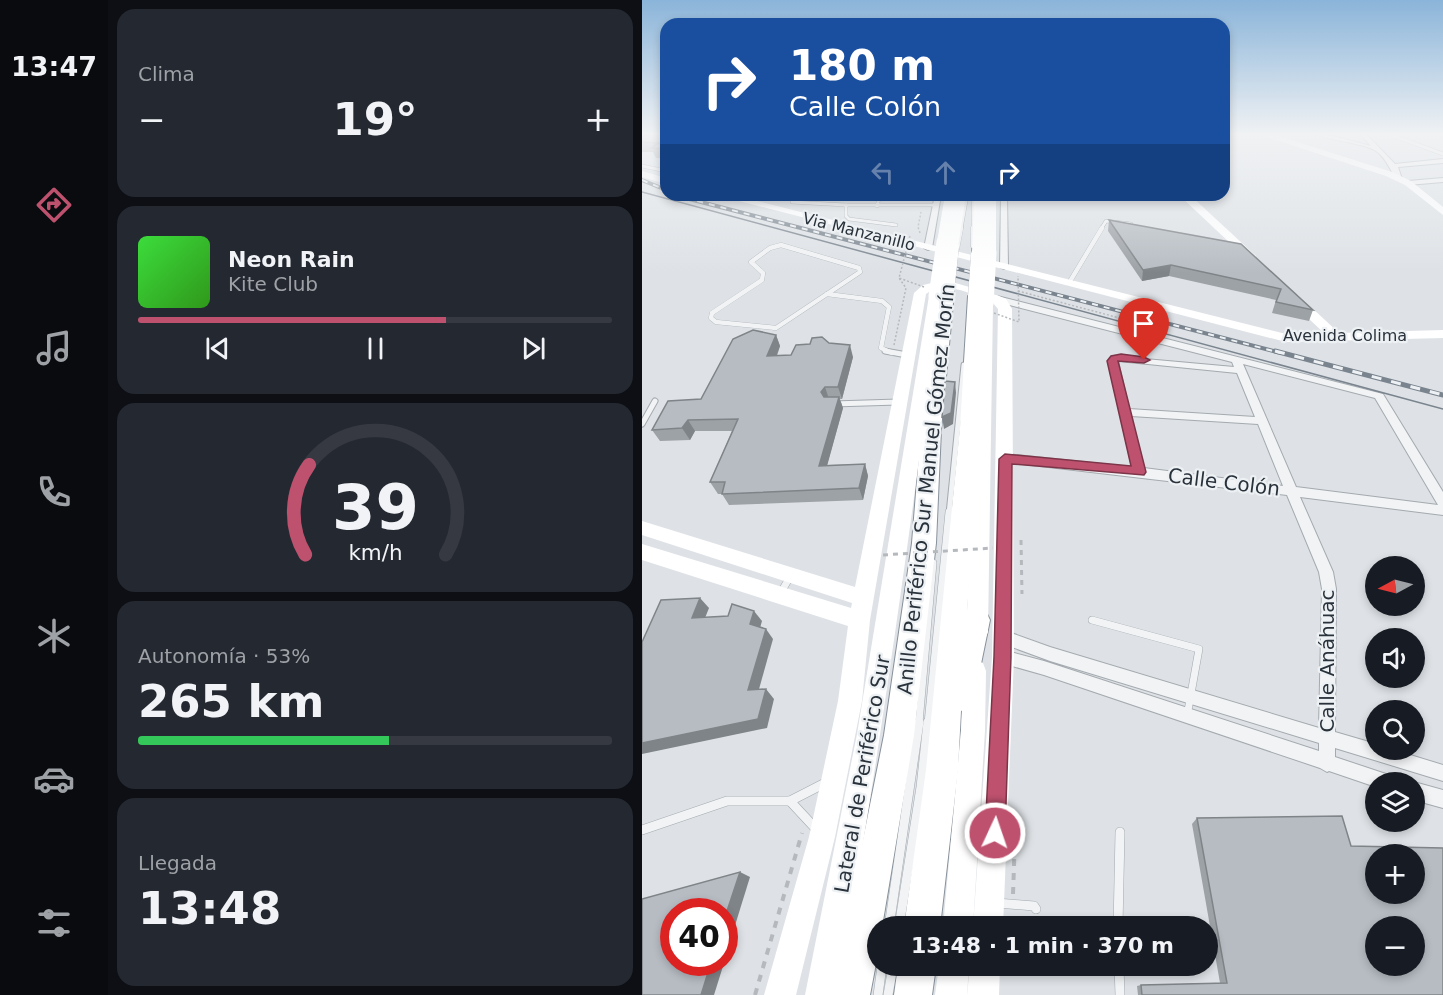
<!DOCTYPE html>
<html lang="es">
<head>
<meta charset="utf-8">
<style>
  body { margin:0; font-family:"DejaVu Sans",sans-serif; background:#242831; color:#f1f3f6; height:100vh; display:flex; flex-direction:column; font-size:22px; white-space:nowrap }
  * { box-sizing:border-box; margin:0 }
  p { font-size:20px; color:#9ea1a6 }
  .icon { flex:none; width:33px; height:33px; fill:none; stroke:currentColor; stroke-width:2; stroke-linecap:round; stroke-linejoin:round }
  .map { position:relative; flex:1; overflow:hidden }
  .drawer { display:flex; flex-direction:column; gap:9px; padding:9px; background:#0d0f14; width:534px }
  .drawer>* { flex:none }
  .top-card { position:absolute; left:18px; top:18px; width:570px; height:183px; border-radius:18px; box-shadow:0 3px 9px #0003; background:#1a4fa0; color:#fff; overflow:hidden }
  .needle { width:39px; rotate:263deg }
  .tools { position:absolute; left:723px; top:556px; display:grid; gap:12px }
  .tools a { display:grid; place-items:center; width:60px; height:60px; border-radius:50%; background:#171b24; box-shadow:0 3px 9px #0003; font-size:30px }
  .speed { position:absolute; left:18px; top:898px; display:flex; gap:12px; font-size:30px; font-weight:700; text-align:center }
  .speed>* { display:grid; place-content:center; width:78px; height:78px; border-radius:50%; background:#171b24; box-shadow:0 3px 9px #0003; line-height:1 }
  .speed .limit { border:9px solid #d22; background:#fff; color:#111 }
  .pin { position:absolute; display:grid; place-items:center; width:51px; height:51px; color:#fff; margin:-62px -26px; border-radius:50% 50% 50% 0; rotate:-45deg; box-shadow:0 0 6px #0007 }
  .pin .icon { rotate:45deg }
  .me { position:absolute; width:66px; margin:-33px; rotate:3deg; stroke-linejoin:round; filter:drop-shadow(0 0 4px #0008) }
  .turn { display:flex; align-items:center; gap:21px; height:126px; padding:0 30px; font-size:27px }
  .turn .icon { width:78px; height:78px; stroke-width:2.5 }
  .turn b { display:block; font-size:42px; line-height:51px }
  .lanes { display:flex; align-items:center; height:57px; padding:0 30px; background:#0003; justify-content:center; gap:30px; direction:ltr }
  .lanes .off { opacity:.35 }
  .big { font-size:45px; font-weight:700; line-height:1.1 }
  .drawer .card { flex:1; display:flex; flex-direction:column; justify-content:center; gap:9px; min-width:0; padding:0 21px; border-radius:18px; background:#242831 }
  .drawer .dial { align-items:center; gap:0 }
  .dial svg { height:156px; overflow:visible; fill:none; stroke:#363941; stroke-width:7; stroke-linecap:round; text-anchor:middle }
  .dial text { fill:#f1f3f6; stroke:none }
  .song { display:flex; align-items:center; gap:18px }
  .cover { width:72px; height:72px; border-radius:9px; background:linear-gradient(135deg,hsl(120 70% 55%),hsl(110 70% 35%)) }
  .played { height:6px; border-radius:3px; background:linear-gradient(90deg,#be516e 65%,#363941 65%) }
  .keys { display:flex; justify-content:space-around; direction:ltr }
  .heat { display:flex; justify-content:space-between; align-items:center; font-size:33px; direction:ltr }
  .charge { height:9px; border-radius:4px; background:linear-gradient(90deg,#34c759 53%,#363941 0) }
  .trip { position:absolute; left:225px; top:916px; width:351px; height:60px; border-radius:30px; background:#171b24; box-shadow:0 3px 9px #0003; font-weight:700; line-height:60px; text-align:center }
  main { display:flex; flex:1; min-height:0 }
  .tabs { display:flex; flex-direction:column; width:108px; justify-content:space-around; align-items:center; background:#090b0e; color:#9ea1a6 }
  .tabs .icon { width:42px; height:42px }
  .tabs .current { color:#be516e }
  .tabs b { font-size:27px; color:#f1f3f6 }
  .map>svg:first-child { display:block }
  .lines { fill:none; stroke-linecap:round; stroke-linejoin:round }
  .lane-far4-casing { stroke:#a4aaaf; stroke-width:4 }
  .lane-far3-casing { stroke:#a4aaaf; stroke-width:5 }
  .lane-far2-casing { stroke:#a4aaaf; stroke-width:7 }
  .lane-far1-casing { stroke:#a4aaaf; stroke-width:8 }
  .lane-casing { stroke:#a4aaaf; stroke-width:10 }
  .street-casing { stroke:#a4aaaf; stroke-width:2 }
  .highway-casing { stroke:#88919b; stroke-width:2 }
  .path-far2 { stroke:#b5b9bd; stroke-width:1.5; stroke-dasharray:2 2; stroke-linecap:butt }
  .path-far1 { stroke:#b5b9bd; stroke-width:3; stroke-dasharray:5 5; stroke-linecap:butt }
  .path { stroke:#b5b9bd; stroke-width:4; stroke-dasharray:7 7; stroke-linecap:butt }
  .lane-far4 { stroke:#f1f3f5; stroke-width:3 }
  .lane-far3 { stroke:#f1f3f5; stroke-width:4.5 }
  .lane-far2 { stroke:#f1f3f5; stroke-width:5 }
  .lane-far1 { stroke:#f1f3f5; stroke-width:7 }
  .lane { stroke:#f1f3f5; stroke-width:9 }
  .street { fill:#f1f3f5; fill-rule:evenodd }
  .secondary { fill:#fff; fill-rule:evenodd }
  .highway { fill:#fff; fill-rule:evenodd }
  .tram { stroke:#7a848e; stroke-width:1.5 }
  .rail-far1-casing { stroke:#7a848e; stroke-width:4 }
  .rail-casing { stroke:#7a848e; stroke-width:5 }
  .rail-far1 { stroke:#edf1f4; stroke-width:2; stroke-dasharray:6; stroke-linecap:butt }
  .rail { stroke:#edf1f4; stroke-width:3; stroke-dasharray:10; stroke-linecap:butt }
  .highway-bridge-casing { stroke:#88919b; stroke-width:16; stroke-linecap:butt }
  .path-bridge-far1 { stroke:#b5b9bd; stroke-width:1.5; stroke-dasharray:2 2; stroke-linecap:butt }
  .path-bridge { stroke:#b5b9bd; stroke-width:3; stroke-dasharray:5 5; stroke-linecap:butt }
  .secondary-bridge { stroke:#fff; stroke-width:13 }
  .highway-bridge { stroke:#fff; stroke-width:16 }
  .wall { fill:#9da2a7 }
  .shaded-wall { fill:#7f8488 }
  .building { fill:#b6bcc2; stroke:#7f8488; stroke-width:1.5; fill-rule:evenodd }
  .route { fill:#be516e; stroke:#7c3548; stroke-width:1.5 }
  .labels { text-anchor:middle; stroke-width:4.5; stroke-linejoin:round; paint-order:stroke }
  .far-street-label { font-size:16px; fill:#29323b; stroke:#edf1f4 }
  .street-label { font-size:20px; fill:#29323b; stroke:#edf1f4 }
</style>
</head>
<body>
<main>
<nav class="tabs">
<b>13:47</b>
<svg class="icon current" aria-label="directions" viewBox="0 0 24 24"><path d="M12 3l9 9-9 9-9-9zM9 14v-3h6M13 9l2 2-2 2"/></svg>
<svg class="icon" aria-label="music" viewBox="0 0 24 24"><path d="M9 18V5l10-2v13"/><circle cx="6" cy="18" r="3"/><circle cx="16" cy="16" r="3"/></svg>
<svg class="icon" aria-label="phone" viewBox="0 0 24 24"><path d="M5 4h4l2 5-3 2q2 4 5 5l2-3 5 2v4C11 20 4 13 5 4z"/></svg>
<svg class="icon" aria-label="climate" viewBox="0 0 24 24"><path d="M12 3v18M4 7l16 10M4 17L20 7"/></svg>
<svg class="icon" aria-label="car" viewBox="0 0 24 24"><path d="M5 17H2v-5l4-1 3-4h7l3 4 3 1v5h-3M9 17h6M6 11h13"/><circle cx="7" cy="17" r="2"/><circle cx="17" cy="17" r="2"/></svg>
<svg class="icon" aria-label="filters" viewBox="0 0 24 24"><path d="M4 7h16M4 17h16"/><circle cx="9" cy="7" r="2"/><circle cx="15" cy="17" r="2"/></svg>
</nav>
<section class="drawer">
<div class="card"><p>Clima</p>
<div class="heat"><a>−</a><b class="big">19°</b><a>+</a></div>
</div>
<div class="card">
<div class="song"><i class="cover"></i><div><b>Neon Rain</b><p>Kite Club</p></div></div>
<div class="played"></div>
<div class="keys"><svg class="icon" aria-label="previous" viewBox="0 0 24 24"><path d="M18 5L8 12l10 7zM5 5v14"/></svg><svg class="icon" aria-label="pause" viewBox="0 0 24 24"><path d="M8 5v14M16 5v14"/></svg><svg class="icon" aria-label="next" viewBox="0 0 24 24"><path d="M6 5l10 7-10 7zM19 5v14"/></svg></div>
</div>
<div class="card dial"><svg viewBox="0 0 100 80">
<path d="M14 69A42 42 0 1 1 86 69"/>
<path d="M14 69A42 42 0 0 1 16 23" stroke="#be516e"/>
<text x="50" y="56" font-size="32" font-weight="700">39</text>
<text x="50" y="72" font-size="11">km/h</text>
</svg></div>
<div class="card"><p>Autonomía · 53%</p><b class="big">265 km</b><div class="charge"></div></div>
<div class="card"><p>Llegada</p><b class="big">13:48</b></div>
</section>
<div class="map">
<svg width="801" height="995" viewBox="0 0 801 995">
  <rect width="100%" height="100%" fill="#dee2e6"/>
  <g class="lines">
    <!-- lane-far4 casing -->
    <g class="lane-far4-casing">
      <g id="lane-far4">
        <polyline points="744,133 801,154"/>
        <polyline points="0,166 24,171"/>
        <polyline points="151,195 150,202 204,205 293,205"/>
        <polyline points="331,195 331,229"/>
        <polyline points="204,205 204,216 207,219 254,225"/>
        <polyline points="235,206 238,195"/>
        <polyline points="319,229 325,195"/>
        <polyline points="459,229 464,221 489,224"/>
      </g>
    </g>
    <!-- lane-far3 casing -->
    <g class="lane-far3-casing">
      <g id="lane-far3">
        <polyline points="331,228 331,246"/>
        <polygon points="139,245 217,268 218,272 134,328 74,322 69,318 70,313 120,280 121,273 109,262 128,248"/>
        <polyline points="315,249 319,228"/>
        <polyline points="427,283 460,228"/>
        <polyline points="185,294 240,301 247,307 239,348 250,353"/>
      </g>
    </g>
    <!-- lane-far2 casing -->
    <g class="lane-far2-casing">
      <g id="lane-far2">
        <polyline points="243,351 265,355"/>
        <polyline points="191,404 256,402"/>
        <polyline points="0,424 13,401"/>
        <polyline points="307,514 322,365"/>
      </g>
    </g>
    <!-- lane-far1 casing -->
    <g class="lane-far1-casing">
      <g id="lane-far1">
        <polyline points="138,594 149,575"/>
        <polyline points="450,620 557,649 545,716"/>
        <polyline points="277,723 291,563"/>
        <polyline points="286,723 307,512"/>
      </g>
    </g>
    <!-- lane casing -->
    <g class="lane-casing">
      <g id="lane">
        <polyline points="148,801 174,829"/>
        <polyline points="0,830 85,801 148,801 185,782"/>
        <polyline points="355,903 392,906 394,909"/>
        <polyline points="247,927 277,722"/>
        <polyline points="257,927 279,787 286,722"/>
        <polyline points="476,927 478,832"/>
        <polyline points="477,966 478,995"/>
        <polyline points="236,995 240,966"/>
        <polyline points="246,995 251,966"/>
      </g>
    </g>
    <!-- street casing -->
    <g class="street-casing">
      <g id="street">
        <path d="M669,133H680L729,146L717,133H723L753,164L801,159V163L756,167L760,179L757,181C749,175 746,159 734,151C722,143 685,140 669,133Z"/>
        <polygon points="801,178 801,182 766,185 763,183 766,181"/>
        <polygon points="293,195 299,195 290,248 286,250 282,248"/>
        <polygon points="359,195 365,195 366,267 362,269 358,267"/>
        <path d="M351,295L741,394L801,492V515L658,497L691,572L694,589L693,732L734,744V750H752L801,765V781L693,748V757L753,777L756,783H734V787L687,771L685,772L678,768L402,675L356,662L354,657L356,652L361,650L402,661L677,751V743L408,661L356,642L354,637L356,632L361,630L408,647L677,728L680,589L677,572L645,495L364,462L358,458L364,454L490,467L466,361L470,356L592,367L590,362L348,300L347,298ZM476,361L595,373L613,417L487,409ZM601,364L733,398L796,505L654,487ZM489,416L616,424L641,486L502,468Z"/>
        <polygon points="772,782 801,790 801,808 772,800"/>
      </g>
    </g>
    <!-- highway casing -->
    <g class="highway-casing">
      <g id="highway">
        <polygon points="312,195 324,195 316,247 309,251 302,247"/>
        <polygon points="332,195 344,195 344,254 337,258 330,254"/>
        <polygon points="304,287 312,292 299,430 294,543 272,735 240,927 236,927 236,953 228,995 190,995 242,735 270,543 279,430 296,292"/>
        <polygon points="334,291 342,296 338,427 325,613 335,608 344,612 348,620 332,698 327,708 319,711 316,770 298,927 262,927 284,770 318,427 326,296"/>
        <polygon points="256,966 294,966 290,995 252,995"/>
      </g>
    </g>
    <!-- path-far2 -->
    <g class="path-far2">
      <polyline points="278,233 276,227 279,212"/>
      <polyline points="376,291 519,329"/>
      <polyline points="252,345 264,288 257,278"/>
    </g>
    <!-- path-far1 -->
    <polyline class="path-far1" points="379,540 380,594"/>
    <!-- path -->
    <g class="path">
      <polyline points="371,894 374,810"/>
      <polyline points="369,927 370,915"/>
      <polyline points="113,995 160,833"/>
    </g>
    <!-- lane-far4 -->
    <use href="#lane-far4" class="lane-far4"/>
    <!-- lane-far3 -->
    <use href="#lane-far3" class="lane-far3"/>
    <!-- lane-far2 -->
    <use href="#lane-far2" class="lane-far2"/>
    <!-- lane-far1 -->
    <use href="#lane-far1" class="lane-far1"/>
    <!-- lane -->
    <use href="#lane" class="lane"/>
    <!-- street -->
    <use href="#street" class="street"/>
    <!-- secondary -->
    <g class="secondary">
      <polygon points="613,133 627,133 750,172 769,181 801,207 801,215 763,185 744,176"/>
      <polygon points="0,171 24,178 24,184 0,177"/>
      <polygon points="74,195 91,195 644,334 682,333 648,301 646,298 652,294 656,295 697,333 801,330 801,338 644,342"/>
      <polygon points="303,195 313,195 307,242 301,245 295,242"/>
      <polygon points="344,195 354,195 354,252 348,255 342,252"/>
      <polygon points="537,195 548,195 614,256 614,260 606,260"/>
      <path d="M303,280L355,295L364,299L370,309L372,657L361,927H331L350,657L356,309L351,303L346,632L343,639L335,642L327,639L324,632L339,304L345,300C326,293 302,280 284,294L228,620L220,701L193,837L154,995H122L167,837L196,701L206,626L0,560V544L209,608L210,603L0,535V521L213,587L272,293L281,285Z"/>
      <path d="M293,292L299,296C268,530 237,763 195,995H163L215,734L287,296Z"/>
      <polygon points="333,660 341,663 344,671 343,730 331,927 301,927 319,730 322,671 325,663"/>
      <polygon points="297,966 327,966 325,995 293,995"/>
      <polygon points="328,966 358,966 357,995 325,995"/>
    </g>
    <!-- highway -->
    <use href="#highway" class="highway"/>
    <!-- tram -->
    <polyline class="tram" points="0,192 801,409"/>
    <!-- rail-far1 casing -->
    <g class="rail-far1-casing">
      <g id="rail-far1">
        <polyline points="0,180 24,190"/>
        <polyline points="32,195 639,353"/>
      </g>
    </g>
    <!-- rail casing -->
    <g class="rail-casing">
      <polyline id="rail" points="633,351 801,395"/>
    </g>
    <!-- rail-far1 -->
    <use href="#rail-far1" class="rail-far1"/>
    <!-- rail -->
    <use href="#rail" class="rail"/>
    <!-- highway-bridge casing -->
    <g class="highway-bridge-casing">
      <g id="highway-bridge">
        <polyline points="304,292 309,247"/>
        <polyline points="334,296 337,254"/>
      </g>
    </g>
    <!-- path-bridge-far1 -->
    <g class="path-bridge-far1">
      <polyline points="268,236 257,278 282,287"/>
      <polyline points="352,313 377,322 376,276"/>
    </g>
    <!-- path-bridge -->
    <polyline class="path-bridge" points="241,555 351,548"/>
    <!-- secondary-bridge -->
    <g class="secondary-bridge">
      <polyline points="293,296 301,242"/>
      <polyline points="345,304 348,252"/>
    </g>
    <!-- highway-bridge -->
    <use href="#highway-bridge" class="highway-bridge"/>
  </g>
  <!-- wall -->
  <g class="wall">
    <polygon points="0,133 24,133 24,158 14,158 11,152 0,152"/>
    <polygon points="160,195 234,195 233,201 205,201 204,196 161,197"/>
    <polygon points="467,220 599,244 671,310 667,321 630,313 634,300 527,276 500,281 466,231"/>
    <polygon points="134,335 138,346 135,356 149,355 187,343 211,357 200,399 198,399 201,408 185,465 223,464 226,476 221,500 87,505 80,494 76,494 68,482 90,431 53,431 48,440 18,441 10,430 59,399"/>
    <polygon points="555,818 709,846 801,995 496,995 495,986 499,985 578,983 550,824"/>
  </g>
  <!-- shaded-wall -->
  <g class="shaded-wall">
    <polygon points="529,265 527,276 500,281 501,270"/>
    <polygon points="134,335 138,346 130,368 125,356"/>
    <polygon points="208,345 211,357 200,399 196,387"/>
    <polygon points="313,382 314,393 311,424 302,429 300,417"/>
    <polygon points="183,387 187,399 183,404 179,392"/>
    <polygon points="197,397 201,408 182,477 177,466"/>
    <polygon points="46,420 53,431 48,440 40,428"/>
    <polygon points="223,464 226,476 221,500 217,488"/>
    <polygon points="58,598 67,608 59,628 50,618"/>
    <polygon points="112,611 120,621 116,635 108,624"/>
    <polygon points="124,629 131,639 114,700 106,690"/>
    <polygon points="124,689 132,699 125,728 0,754 0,743"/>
    <polygon points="98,872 108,877 82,961 82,920"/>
    <polygon points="69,963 82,963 72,995 59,995"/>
  </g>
  <!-- building -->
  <g class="building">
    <polygon points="0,133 24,133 24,149 9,148 17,143 0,142"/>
    <polygon points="467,220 599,244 671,310 634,302 639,289 529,265 501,270"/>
    <polygon points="111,330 134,335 125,356 149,355 154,345 168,344 170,338 180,337 187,343 208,345 196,387 183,387 179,392 182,397 197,397 177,466 223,464 217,488 80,494 83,482 68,482 96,419 46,420 40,428 10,430 26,401 59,399 91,339"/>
    <polygon points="303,381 313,382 309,413 300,417"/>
    <polygon points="58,598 50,618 86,616 90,604 112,611 108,624 124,629 106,690 124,689 116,719 0,743 0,642 19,600"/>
    <path d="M700,816L709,846L801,848V995H500L499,985L585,983L555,818ZM734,855H772V894H734ZM734,927H772V966H734Z"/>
    <polygon points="98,872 82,920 82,912 32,912 32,963 69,963 59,995 0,995 0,899"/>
  </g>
  <!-- sky -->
  <linearGradient id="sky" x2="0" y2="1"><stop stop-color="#8ab4d9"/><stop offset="0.49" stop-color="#f0f2f4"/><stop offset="1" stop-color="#f0f2f4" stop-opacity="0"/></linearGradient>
  <rect width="801" height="273" fill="url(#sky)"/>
  <!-- route -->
  <polygon class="route" points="479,354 502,357 508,360 502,363 476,361 504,472 502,475 370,464 369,657 363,833 360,840 353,843 346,840 343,833 352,657 357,459 363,454 489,466 465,361 469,356"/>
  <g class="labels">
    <!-- far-street labels -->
    <g class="far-street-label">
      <text transform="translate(217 231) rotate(14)" y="6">Via Manzanillo</text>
      <text x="703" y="341">Avenida Colima</text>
    </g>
    <!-- street labels -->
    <g class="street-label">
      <text transform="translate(582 482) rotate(7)" y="7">Calle Colón</text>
      <text transform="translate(284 489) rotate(-84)" y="7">Anillo Periférico Sur Manuel Gómez Morín</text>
      <text transform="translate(685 661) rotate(-90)" y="7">Calle Anáhuac</text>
      <text transform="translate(220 774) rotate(-80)" y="7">Lateral de Periférico Sur</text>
    </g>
  </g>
</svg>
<div class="tools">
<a><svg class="needle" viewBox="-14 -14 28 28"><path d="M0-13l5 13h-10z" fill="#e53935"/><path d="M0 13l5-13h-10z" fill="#9ea1a6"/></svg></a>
<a><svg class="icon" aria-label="sound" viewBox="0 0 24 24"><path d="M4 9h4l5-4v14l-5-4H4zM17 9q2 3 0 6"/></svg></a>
<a><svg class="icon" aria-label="search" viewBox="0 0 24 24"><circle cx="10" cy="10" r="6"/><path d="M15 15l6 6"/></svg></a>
<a><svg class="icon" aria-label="layers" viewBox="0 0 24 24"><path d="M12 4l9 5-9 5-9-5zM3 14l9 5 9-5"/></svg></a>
<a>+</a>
<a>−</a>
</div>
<div class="speed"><div class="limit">40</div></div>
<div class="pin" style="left:502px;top:360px;background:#d93025"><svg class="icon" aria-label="arrive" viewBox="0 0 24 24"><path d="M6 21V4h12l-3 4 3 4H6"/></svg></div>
<svg class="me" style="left:353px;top:833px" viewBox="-20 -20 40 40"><circle r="17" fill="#be516e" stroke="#fff" stroke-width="3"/><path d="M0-11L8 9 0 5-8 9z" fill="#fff"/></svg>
<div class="trip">13:48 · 1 min · 370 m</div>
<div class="top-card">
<div class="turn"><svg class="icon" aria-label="right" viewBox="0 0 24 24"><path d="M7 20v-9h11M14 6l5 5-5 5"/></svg><div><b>180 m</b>Calle Colón</div></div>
<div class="lanes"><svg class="icon off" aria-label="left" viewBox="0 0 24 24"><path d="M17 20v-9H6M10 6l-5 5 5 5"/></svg><svg class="icon off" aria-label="ahead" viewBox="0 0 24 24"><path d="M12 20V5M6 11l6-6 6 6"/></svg><svg class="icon" aria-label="right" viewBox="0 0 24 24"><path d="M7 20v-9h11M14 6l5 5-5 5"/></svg></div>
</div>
</div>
</main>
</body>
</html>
